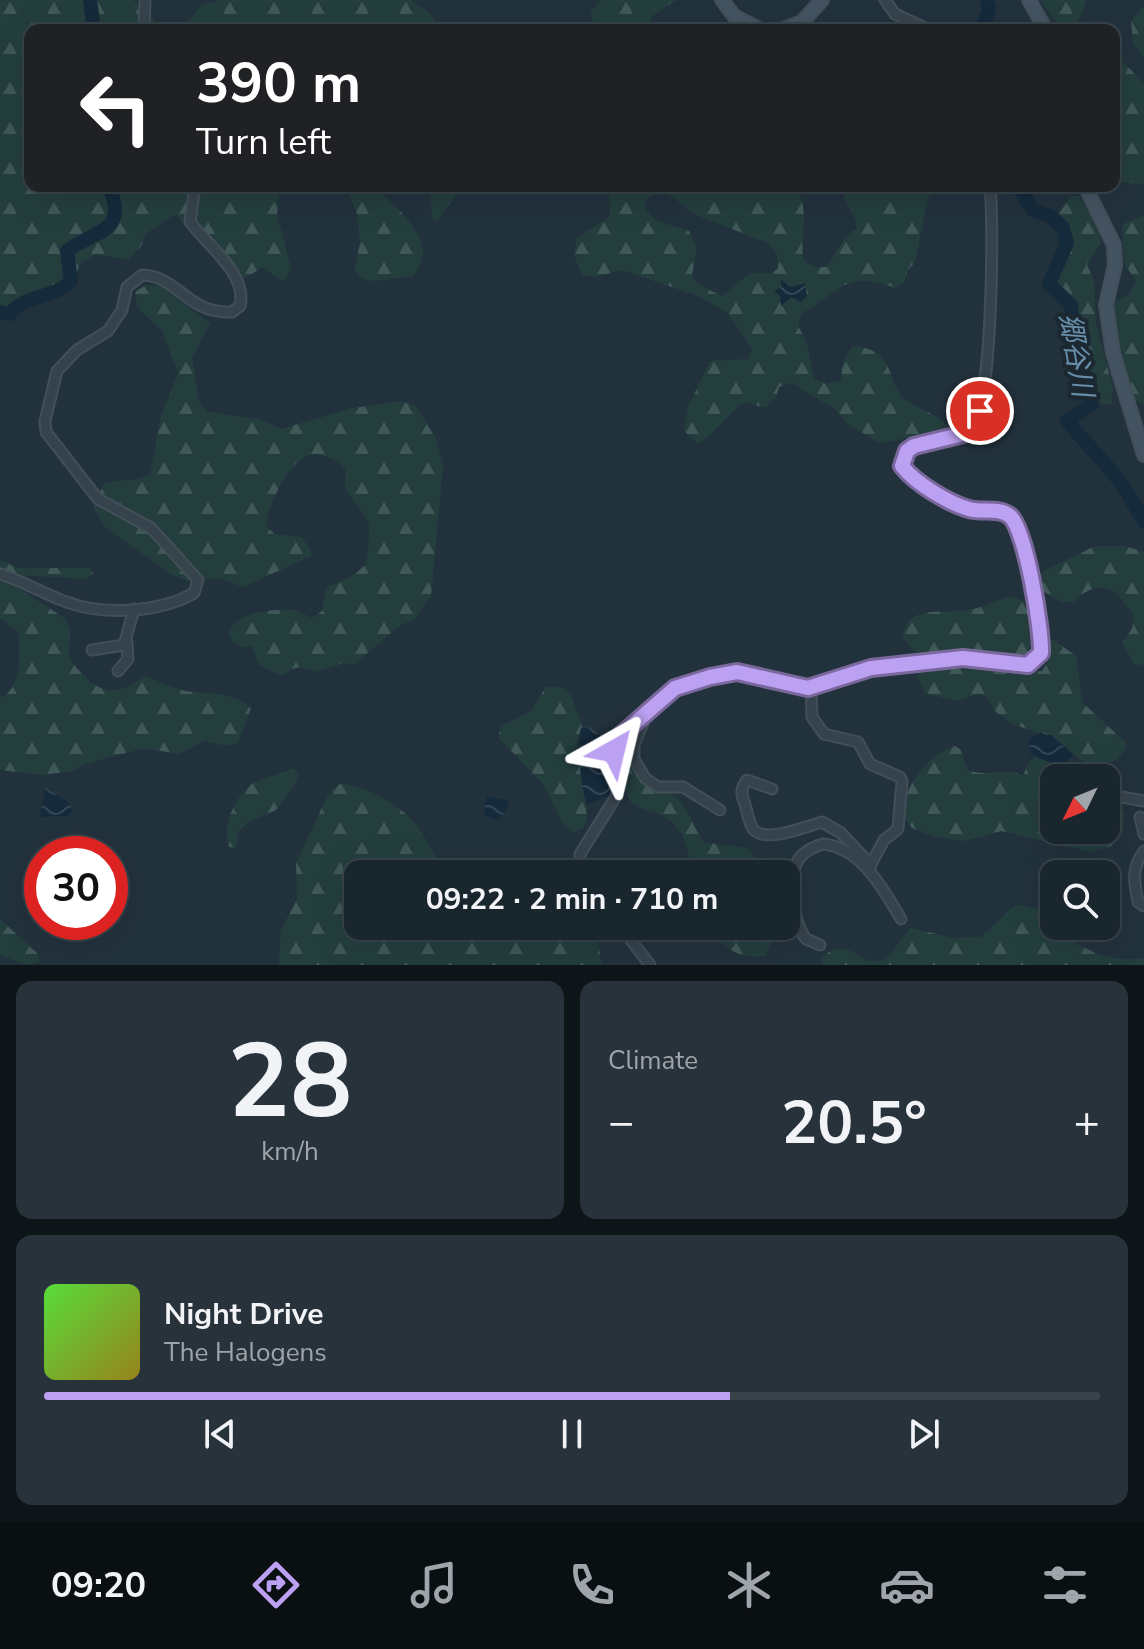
<!DOCTYPE html>
<html lang="en">
<head>
<meta charset="utf-8">
<style>
  body { margin:0; font-family:"Nunito Sans","Noto Sans JP",sans-serif; background:#27323a; color:#f1f3f6; height:100vh; display:flex; flex-direction:column; font-size:30px; white-space:nowrap }
  * { box-sizing:border-box; margin:0 }
  p { font-size:26px; color:#9fa5aa }
  .icon { flex:none; width:44px; height:44px; fill:none; stroke:currentColor; stroke-width:2; stroke-linecap:round; stroke-linejoin:round }
  .map { position:relative; height:965px; overflow:hidden }
  .side { display:flex; flex-direction:column; gap:16px; padding:16px; background:#0e1519; flex:1 }
  .side>* { flex:none }
  .hud { position:absolute; left:24px; top:24px; width:1096px; height:168px; border-radius:16px; box-shadow:0 8px 32px #0002,0 0 0 2px #38434a; background:#202124; color:#fff; overflow:hidden }
  .needle { width:52px; rotate:227deg }
  .buttons { position:absolute; left:1040px; top:764px; display:grid; gap:16px }
  .buttons a { display:grid; place-items:center; width:80px; height:80px; border-radius:16px; background:#1a262e; box-shadow:0 8px 32px #0002,0 0 0 2px #38434a; font-size:40px }
  .speed { position:absolute; left:24px; top:836px; display:flex; gap:16px; font-size:40px; font-weight:700; text-align:center }
  .speed>* { display:grid; place-content:center; width:104px; height:104px; border-radius:50%; background:#1a262e; box-shadow:0 8px 32px #0002,0 0 0 2px #38434a; line-height:1 }
  .speed .limit { border:12px solid #d22; background:#fff; color:#111 }
  .pin { position:absolute; display:grid; place-items:center; width:68px; height:68px; color:#fff; margin:-34px; border:4px solid #fff; border-radius:50%; box-shadow:0 2px 8px #0007 }
  .me { position:absolute; width:88px; margin:-44px; rotate:37deg; stroke-linejoin:round; filter:drop-shadow(0 0 6px #0008) }
  .turn { display:flex; align-items:center; gap:28px; height:168px; padding:0 40px; font-size:36px }
  .turn .icon { width:104px; height:104px; stroke-width:2.5 }
  .turn b { display:block; font-size:56px; line-height:68px }
  .big { font-size:60px; font-weight:700; line-height:1.1 }
  .side .card { flex:1; display:flex; flex-direction:column; justify-content:center; gap:12px; min-width:0; padding:0 28px; border-radius:16px; background:#27323a }
  .side .dial { align-items:center; gap:0 }
  .dial b { font-size:104px; line-height:1 }
  .song { display:flex; align-items:center; gap:24px }
  .cover { width:96px; height:96px; border-radius:12px; background:linear-gradient(135deg,hsl(110 70% 55%),hsl(50 70% 35%)) }
  .played { height:8px; border-radius:4px; background:linear-gradient(90deg,#bca0f2 65%,#38434a 65%) }
  .keys { display:flex; justify-content:space-around; direction:ltr }
  .heat { display:flex; justify-content:space-between; align-items:center; font-size:44px; direction:ltr }
  .side .tiles { flex:1; display:grid; gap:16px; grid-template-columns:1fr 1fr }
  .card:last-child { grid-column:span 2 }
  .trip { position:absolute; left:344px; top:860px; width:456px; height:80px; border-radius:16px; background:#1a262e; box-shadow:0 8px 32px #0002,0 0 0 2px #38434a; font-weight:700; line-height:80px; text-align:center }
  .tab-bar { display:flex; height:128px; justify-content:space-around; align-items:center; background:#0a0f12; color:#9fa5aa }
  .tab-bar .icon { width:56px; height:56px }
  .tab-bar .active { color:#bca0f2 }
  .tab-bar b { font-size:36px; color:#f1f3f6 }
  .map>svg:first-child { display:block }
  .forest { fill:url(#forest-firs); fill-rule:evenodd }
  .water { fill:url(#water-waves) }
  .lines { fill:none; stroke-linecap:round; stroke-linejoin:round }
  .river { stroke:#152a3b; stroke-width:14 }
  .street-casing { stroke:#424f59; stroke-width:13 }
  .secondary-casing { stroke:#424f59; stroke-width:16 }
  .street { stroke:#36434d; stroke-width:9 }
  .secondary { stroke:#445361; stroke-width:12 }
  .route-casing { stroke:#7a689d; stroke-width:20 }
  .route { stroke:#bca0f2; stroke-width:14 }
  .labels { text-anchor:middle; stroke-width:8; stroke-linejoin:round; paint-order:stroke }
  .water-label { font-size:28px; font-style:italic; fill:#698ea9; stroke:#1b2832 }
</style>
</head>
<body>
<div class="map">
<svg width="1144" height="965" viewBox="0 0 1144 965">
  <defs>
    <pattern id="forest-firs" width="22" height="20" patternUnits="userSpaceOnUse" patternTransform="scale(2)"><rect width="22" height="20" fill="#243e3e"/><path d="M5 1l3.5 6h-7zM16 11l3.5 6h-7z" fill="#415859"/></pattern>
    <pattern id="water-waves" width="16" height="10" patternUnits="userSpaceOnUse" patternTransform="scale(2)"><rect width="16" height="10" fill="#152a3b"/><path d="M0 5q4-4 8 0t8 0" fill="none" stroke="#354756"/></pattern>
  </defs>
  <rect width="100%" height="100%" fill="#22323d"/>
  <!-- forest -->
  <g class="forest">
    <path d="M0,0H133L151,16L160,30H30V186H280L277,216L291,267L286,279L281,281L263,267L235,284L176,214L145,234L142,245L128,260L96,254L80,264C70,297 33,310 0,312Z"/>
    <polygon points="222,0 411,0 428,12 443,30 239,30 223,23 180,30 202,5"/>
    <polygon points="601,0 676,0 651,17 650,30 594,30 591,11"/>
    <path d="M1040,0H1086C1075,46 1057,25 1040,0Z"/>
    <polygon points="1144,6 1144,58 1133,43 1131,21"/>
    <polygon points="1115,54 1144,83 1144,184 1114,182 1114,107 1117,99 1114,91"/>
    <path d="M346,186H376C397,212 445,241 411,278C391,275 368,290 355,271L360,241L357,214Z"/>
    <polygon points="430,186 473,186 458,192 437,221 432,218"/>
    <path d="M609,186H794C811,204 800,235 803,259L814,267H827L844,239L856,229C857,213 843,203 841,186H946L928,197L915,262L907,271L905,282L895,288C846,269 842,290 801,314L798,326L806,340L814,378L826,384L841,381L843,361L853,346C899,350 884,383 906,400C919,410 940,414 948,427L936,433L879,443L848,424L835,409L792,383L779,387L776,398L765,408L745,402C726,415 717,432 698,444L684,431L688,407L710,361L749,359L752,349L727,312L695,295L622,270L596,277L582,275L574,255L577,238L610,216ZM663,190L696,215L768,243L777,255L778,268L772,273H750L722,296L699,285L692,275L697,248L689,231L655,220L645,209L647,198Z"/>
    <polygon points="1072,196 1078,196 1091,215 1101,242 1087,265 1094,281 1096,325 1113,388 1111,403 1105,405 1093,399 1072,304 1051,284 1068,244 1057,215"/>
    <polygon points="1144,215 1144,405 1132,398 1118,351 1114,304 1129,294 1136,281 1124,263 1122,225"/>
    <path d="M146,285L160,286L210,323L192,358L199,402L208,412L260,419L281,429L353,408L402,401L416,406L436,439L443,465L431,596L415,619L401,625L353,665L343,663L317,672C302,666 295,665 282,676L259,665L252,646C239,648 235,646 229,634C231,612 277,608 295,610C300,611 306,616 312,618L322,611L326,588L354,575L367,563L370,523L345,489L346,471L340,462C333,460 322,454 315,454C290,455 268,506 266,525L274,534L301,537L311,550V556L243,587L219,578L188,581L169,573L105,527L93,508L103,485C118,478 138,483 150,474L161,416L178,373L162,331L137,307L135,292Z"/>
    <path d="M1095,546H1125L1144,552V665L1134,664L1122,642L1132,629L1134,616C1114,587 1102,576 1073,602H1061L1039,589L1038,577L1044,571Z"/>
    <path d="M0,560L18,568H91L93,574L85,579L18,575L15,586L66,619L70,630L69,658C91,688 111,703 144,676C159,681 175,690 192,692C216,694 231,692 251,708L238,743L227,746L205,741L179,754L144,748L82,765L73,771L42,775L0,770V698C23,688 20,653 18,632L0,618Z"/>
    <path d="M1010,596L1023,601C1032,619 1040,642 1023,657L961,652L925,656L913,650L903,638C905,606 937,613 960,611C977,610 994,602 1010,596Z"/>
    <polygon points="1054,640 1076,656 1082,702 1126,743 1126,749 1117,760 1089,767 1060,742 1011,723 996,712 986,696 978,694 956,701 925,693 917,677 921,670 984,668 1019,673 1042,671 1047,663 1049,642"/>
    <polygon points="546,686 562,687 571,696 582,726 577,743 587,817 584,827 573,833 563,824 544,785 498,737 501,726 532,710"/>
    <path d="M624,741L629,743C633,800 652,775 678,799C690,811 693,828 704,842L747,848L754,856V874H689C691,851 684,827 662,815C651,809 638,812 629,799C620,785 621,760 620,744Z"/>
    <path d="M955,746L960,749L968,770C987,778 1003,767 1023,775L1029,762L1036,757L1060,767L1070,778H1054V830H1106V798L1125,811L1123,831L1112,846L1091,852L1001,831L964,841L933,836L912,828L903,817C901,789 928,754 955,746Z"/>
    <path d="M293,768L298,772L297,781L276,810L250,821L239,831L236,848L229,847C221,827 235,797 252,784C259,779 282,774 293,768Z"/>
    <path d="M342,783C367,787 402,805 418,827C429,844 436,859 450,874H358V926H604L598,943L602,965H279L281,930L297,899L296,863L324,803L333,788Z"/>
    <path d="M1015,905C1040,906 1040,912 1055,926C1079,949 1110,964 1144,958V965H822L821,958C849,934 857,965 880,961C894,955 900,938 911,928L953,938L981,937Z"/>
    <polygon points="0,919 39,955 39,963 27,965 0,955"/>
    <path d="M709,926H771L773,942L765,956C739,960 722,948 709,926Z"/>
  </g>
  <!-- water -->
  <g class="water">
    <polygon points="781,279 790,287 805,283 807,296 801,302 791,297 781,306 780,296 774,291 781,287"/>
    <path d="M582,726C611,730 613,772 611,795L588,804C581,796 576,738 582,726Z"/>
    <polygon points="1042,732 1051,735 1073,755 1060,767 1031,754 1028,740"/>
    <polygon points="45,788 70,803 72,811 68,816 40,817"/>
    <polygon points="487,796 507,800 509,807 497,821 484,815"/>
  </g>
  <g class="lines">
    <!-- river -->
    <g class="river">
      <polyline points="90,0 94,30"/>
      <polyline points="982,30 989,9 987,0"/>
      <polyline points="1018,186 1033,210 1050,216 1063,228 1067,243 1049,284 1071,305 1075,340 1092,404 1067,421 1120,481 1144,521"/>
      <path d="M0,312L10,314C25,294 54,299 71,281L67,251C91,231 129,234 110,190L114,186"/>
    </g>
    <!-- street casing -->
    <g class="street-casing">
      <g id="street">
        <polyline points="885,0 895,14 929,30"/>
        <polyline points="144,30 145,0"/>
        <path d="M0,574C23,581 42,593 64,601C101,616 159,613 194,593L198,580L151,528L98,499L46,432L45,421L57,371L77,350L108,331L122,310L127,287L142,275C179,276 186,314 232,312L240,306C248,274 207,245 190,222L195,186"/>
        <polyline points="92,650 124,645 134,609"/>
        <polyline points="118,671 128,659 127,642"/>
        <polyline points="811,687 812,717 824,734 858,742 870,764 900,777 902,781 898,829 884,840 869,868"/>
        <polyline points="642,716 644,721 634,745 634,759 645,778 658,787 683,787 720,810"/>
        <path d="M772,789L747,780C740,788 741,795 745,804C747,812 749,823 753,829C765,844 807,826 822,822L841,833L871,865"/>
        <polyline points="1106,794 1144,801"/>
        <polyline points="1140,817 1144,834"/>
        <path d="M1144,851C1131,869 1134,881 1138,902L1144,906"/>
        <path d="M581,874L580,854L617,795L615,743L675,688L710,677L737,672L808,688L852,671L963,658L1028,665L1041,653C1042,631 1026,530 1011,517C999,507 982,513 969,509C948,503 915,483 902,466C905,433 956,447 975,420C992,396 994,222 990,186"/>
        <polyline points="620,926 650,965"/>
        <path d="M820,945L806,939C794,924 788,880 797,862C802,852 813,847 823,844C862,848 883,889 901,919"/>
      </g>
    </g>
    <!-- secondary casing -->
    <g class="secondary-casing">
      <g id="secondary">
        <polyline points="722,0 734,16 761,30"/>
        <polyline points="1029,0 1046,30"/>
        <polyline points="782,30 802,22 822,0"/>
        <polyline points="1085,186 1114,245 1115,265 1106,305 1113,353 1144,455"/>
      </g>
    </g>
    <!-- street -->
    <use href="#street" class="street"/>
    <!-- secondary -->
    <use href="#secondary" class="secondary"/>
  </g>
  <g class="lines">
    <!-- route casing -->
    <g class="route-casing">
      <path id="route" d="M614,751L620,736L675,688L710,677L737,672L808,688L871,668L963,658L1028,665L1041,653C1042,630 1026,530 1010,516C999,507 982,513 969,509C948,503 915,483 902,466L907,451L914,446L963,434L980,411"/>
    </g>
    <!-- route -->
    <use href="#route" class="route"/>
  </g>
  <g class="labels">
    <!-- water labels -->
    <g class="water-label">
      <text transform="translate(1077 355) rotate(80)" y="10">郷谷川</text>
    </g>
  </g>
</svg>
<div class="buttons">
<a><svg class="needle" viewBox="-14 -14 28 28"><path d="M0-13l5 13h-10z" fill="#e53935"/><path d="M0 13l5-13h-10z" fill="#9fa5aa"/></svg></a>
<a><svg class="icon" aria-label="search" viewBox="0 0 24 24"><circle cx="10" cy="10" r="6"/><path d="M15 15l6 6"/></svg></a>
</div>
<div class="speed"><div class="limit">30</div></div>
<div class="pin" style="left:980px;top:411px;background:#d93025"><svg class="icon" aria-label="arrive" viewBox="0 0 24 24"><path d="M6 21V4h12l-3 4 3 4H6"/></svg></div>
<svg class="me" style="left:614px;top:751px" viewBox="-20 -20 40 40"><path d="M0-17L14 15 0 8-14 15z" fill="#bca0f2" stroke="#fff" stroke-width="4"/></svg>
<div class="trip">09:22 · 2 min · 710 m</div>
<div class="hud">
<div class="turn"><svg class="icon" aria-label="left" viewBox="0 0 24 24"><path d="M17 20v-9H6M10 6l-5 5 5 5"/></svg><div><b>390 m</b>Turn left</div></div>
</div>
</div>
<section class="side">
<div class="tiles">
<div class="card dial"><b>28</b><p>km/h</p></div>
<div class="card"><p>Climate</p>
<div class="heat"><a>−</a><b class="big">20.5°</b><a>+</a></div>
</div>
<div class="card">
<div class="song"><i class="cover"></i><div><b>Night Drive</b><p>The Halogens</p></div></div>
<div class="played"></div>
<div class="keys"><svg class="icon" aria-label="previous" viewBox="0 0 24 24"><path d="M18 5L8 12l10 7zM5 5v14"/></svg><svg class="icon" aria-label="pause" viewBox="0 0 24 24"><path d="M8 5v14M16 5v14"/></svg><svg class="icon" aria-label="next" viewBox="0 0 24 24"><path d="M6 5l10 7-10 7zM19 5v14"/></svg></div>
</div>
</div>
</section>
<nav class="tab-bar">
<b>09:20</b>
<svg class="icon active" aria-label="directions" viewBox="0 0 24 24"><path d="M12 3l9 9-9 9-9-9zM9 14v-3h6M13 9l2 2-2 2"/></svg>
<svg class="icon" aria-label="music" viewBox="0 0 24 24"><path d="M9 18V5l10-2v13"/><circle cx="6" cy="18" r="3"/><circle cx="16" cy="16" r="3"/></svg>
<svg class="icon" aria-label="phone" viewBox="0 0 24 24"><path d="M5 4h4l2 5-3 2q2 4 5 5l2-3 5 2v4C11 20 4 13 5 4z"/></svg>
<svg class="icon" aria-label="climate" viewBox="0 0 24 24"><path d="M12 3v18M4 7l16 10M4 17L20 7"/></svg>
<svg class="icon" aria-label="car" viewBox="0 0 24 24"><path d="M5 17H2v-5l4-1 3-4h7l3 4 3 1v5h-3M9 17h6M6 11h13"/><circle cx="7" cy="17" r="2"/><circle cx="17" cy="17" r="2"/></svg>
<svg class="icon" aria-label="filters" viewBox="0 0 24 24"><path d="M4 7h16M4 17h16"/><circle cx="9" cy="7" r="2"/><circle cx="15" cy="17" r="2"/></svg>
</nav>
</body>
</html>
